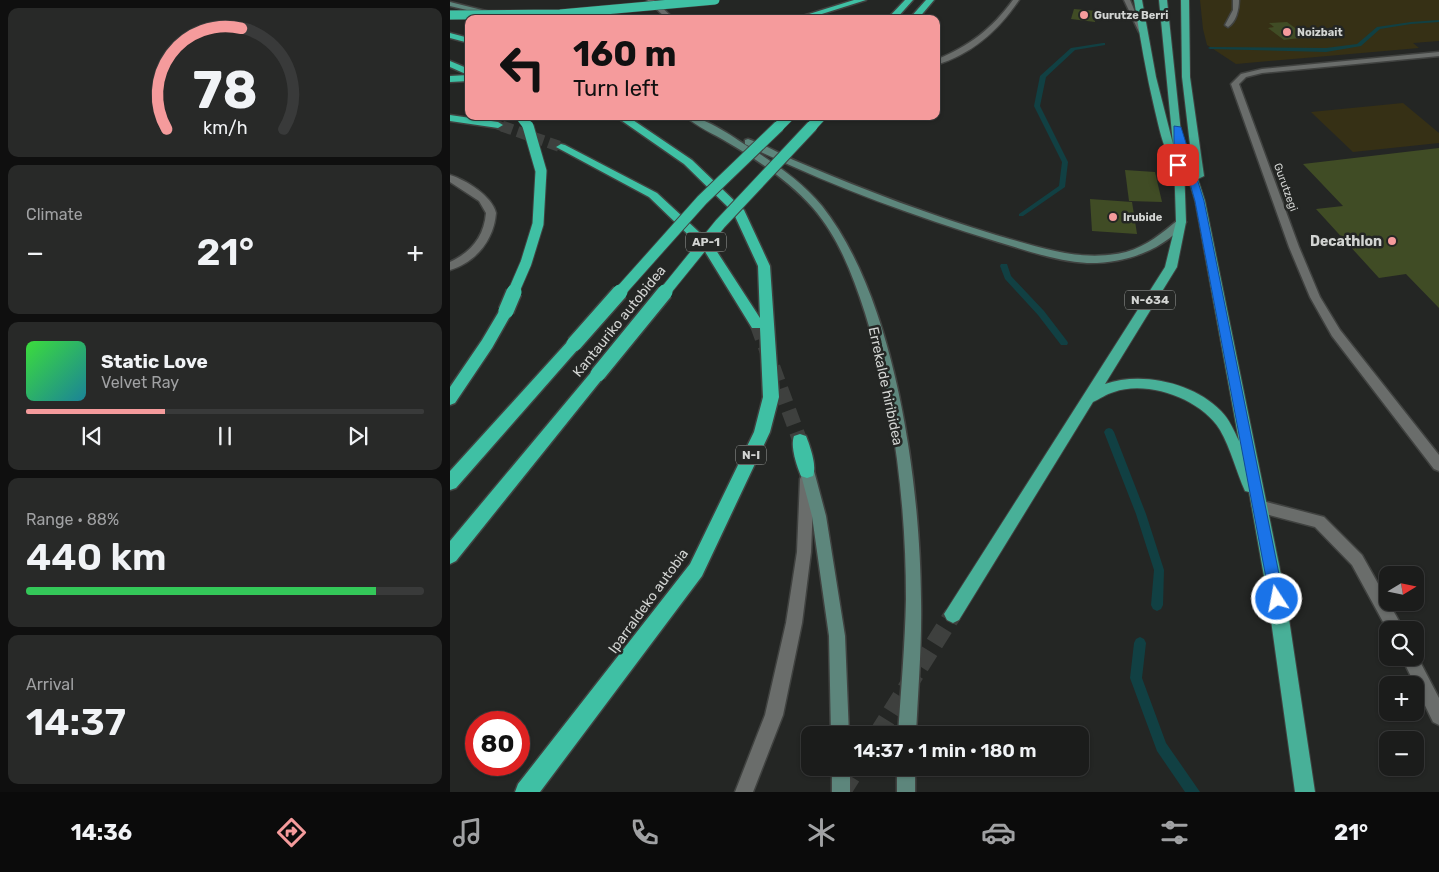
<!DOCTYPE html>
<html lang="en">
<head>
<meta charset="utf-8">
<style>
  body { margin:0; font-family:Rubik,sans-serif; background:#282928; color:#f1f3f6; height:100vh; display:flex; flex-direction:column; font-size:19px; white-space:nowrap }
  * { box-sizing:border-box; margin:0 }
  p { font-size:16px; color:#a0a1a3 }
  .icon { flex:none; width:28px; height:28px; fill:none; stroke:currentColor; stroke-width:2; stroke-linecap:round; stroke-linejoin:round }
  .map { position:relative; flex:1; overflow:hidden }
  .sheet { display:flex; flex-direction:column; gap:8px; padding:8px; background:#0f0f0f; width:450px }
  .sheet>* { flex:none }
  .hud { position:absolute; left:15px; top:15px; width:475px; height:105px; border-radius:10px; box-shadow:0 1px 4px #0004,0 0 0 1px #393a3a; background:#f59b9c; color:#111; overflow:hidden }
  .needle { width:32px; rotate:80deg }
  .controls { position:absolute; left:929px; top:566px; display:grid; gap:10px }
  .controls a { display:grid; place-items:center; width:45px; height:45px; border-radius:10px; background:#1b1c1b; box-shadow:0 1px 4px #0004,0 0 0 1px #393a3a; font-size:25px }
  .speed { position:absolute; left:15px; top:711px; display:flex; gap:10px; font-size:25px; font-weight:700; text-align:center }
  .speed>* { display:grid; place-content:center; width:65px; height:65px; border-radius:50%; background:#1b1c1b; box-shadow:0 1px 4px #0004,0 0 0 1px #393a3a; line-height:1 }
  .speed .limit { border:8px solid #d22; background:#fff; color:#111 }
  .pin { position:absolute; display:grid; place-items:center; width:42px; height:42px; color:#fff; margin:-21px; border-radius:10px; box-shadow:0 2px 8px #0006 }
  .me { position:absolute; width:55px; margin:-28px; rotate:349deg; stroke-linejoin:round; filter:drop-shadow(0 0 4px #0008) }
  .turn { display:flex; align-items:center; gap:18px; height:105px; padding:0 25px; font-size:22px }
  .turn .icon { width:65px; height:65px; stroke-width:2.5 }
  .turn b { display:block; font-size:35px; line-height:42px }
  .big { font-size:38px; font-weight:600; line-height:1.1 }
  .sheet .tile { flex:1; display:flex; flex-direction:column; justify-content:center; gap:8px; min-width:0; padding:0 18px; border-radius:10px; background:#282928 }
  .sheet .dial { align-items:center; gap:0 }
  .dial svg { height:130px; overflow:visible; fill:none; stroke:#393a3a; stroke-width:7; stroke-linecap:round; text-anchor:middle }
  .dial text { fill:#f1f3f6; stroke:none }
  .song { display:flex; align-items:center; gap:15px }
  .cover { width:60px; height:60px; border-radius:8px; background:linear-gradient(135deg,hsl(120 70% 55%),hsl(190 70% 35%)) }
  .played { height:5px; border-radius:2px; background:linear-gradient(90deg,#f59b9c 35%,#393a3a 35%) }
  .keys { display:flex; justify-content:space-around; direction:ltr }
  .heat { display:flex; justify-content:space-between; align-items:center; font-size:28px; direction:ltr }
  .charge { height:8px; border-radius:4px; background:linear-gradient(90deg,#34c759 88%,#393a3a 0) }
  .trip { position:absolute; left:351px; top:726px; width:288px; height:50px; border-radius:10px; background:#1b1c1b; box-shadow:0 1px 4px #0004,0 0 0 1px #393a3a; font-weight:600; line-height:50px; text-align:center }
  .dock { display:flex; height:80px; justify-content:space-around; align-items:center; background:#0b0b0b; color:#a0a1a3 }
  .dock .icon { width:35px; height:35px }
  .dock .selected { color:#f59b9c }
  .dock b { font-size:22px; color:#f1f3f6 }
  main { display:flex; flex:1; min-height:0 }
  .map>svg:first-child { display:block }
  .green { fill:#363015 }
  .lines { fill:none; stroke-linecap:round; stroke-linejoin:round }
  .stream { fill:#114043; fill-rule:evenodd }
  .building { fill:#404c25 }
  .trunk-tunnel { stroke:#3e403e; stroke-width:18; stroke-dasharray:18 9; stroke-linecap:butt }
  .motorway-tunnel-far2 { stroke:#3e403e; stroke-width:9; stroke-dasharray:9 4.5; stroke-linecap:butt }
  .motorway-tunnel-far1 { stroke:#3e403e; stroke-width:11; stroke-dasharray:11 5.5; stroke-linecap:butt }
  .motorway-tunnel { stroke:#3e403e; stroke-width:15; stroke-dasharray:15 8; stroke-linecap:butt }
  .minor-casing { stroke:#404240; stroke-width:3 }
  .tertiary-casing { stroke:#404240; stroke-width:3 }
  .secondary-casing { stroke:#404240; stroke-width:3 }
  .trunk-casing { stroke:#404240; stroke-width:2 }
  .motorway-casing { stroke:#404240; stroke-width:3 }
  .minor { fill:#6a6d6b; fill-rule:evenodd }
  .tertiary { fill:#6a6d6b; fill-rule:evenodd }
  .secondary { fill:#5d867c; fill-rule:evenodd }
  .trunk { fill:#48b098; fill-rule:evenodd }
  .motorway { fill:#3fc0a4; fill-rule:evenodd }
  .motorway-bridge-far2-casing { stroke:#404240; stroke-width:10; stroke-linecap:butt }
  .motorway-bridge-far1-casing { stroke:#404240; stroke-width:13; stroke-linecap:butt }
  .motorway-bridge-casing { stroke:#404240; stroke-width:18; stroke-linecap:butt }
  .motorway-bridge-far2 { stroke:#3fc0a4; stroke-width:9 }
  .motorway-bridge-far1 { stroke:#3fc0a4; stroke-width:11 }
  .motorway-bridge { stroke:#3fc0a4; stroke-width:15 }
  .route { fill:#1a73e8; stroke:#114b97 }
  .poi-dot { fill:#f59b9c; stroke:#242624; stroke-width:2 }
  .labels { text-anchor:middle; stroke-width:5; stroke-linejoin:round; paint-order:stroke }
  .far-poi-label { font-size:11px; font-weight:bold; fill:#d2d4d2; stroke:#242624; text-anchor:start }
  .far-street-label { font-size:11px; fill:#d2d4d2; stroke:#242624 }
  .shield { fill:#242624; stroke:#9ea09e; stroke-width:1 }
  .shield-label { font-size:12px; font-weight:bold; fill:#d2d4d2 }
  .poi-label { font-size:14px; font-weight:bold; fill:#d2d4d2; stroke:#242624; text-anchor:end }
  .street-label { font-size:14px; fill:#d2d4d2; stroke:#242624 }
</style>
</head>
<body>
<main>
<section class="sheet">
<div class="tile dial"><svg viewBox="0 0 100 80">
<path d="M14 69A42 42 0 1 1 86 69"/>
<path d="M14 69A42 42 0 0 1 60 7" stroke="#f59b9c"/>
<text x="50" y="56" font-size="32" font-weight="700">78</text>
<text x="50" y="72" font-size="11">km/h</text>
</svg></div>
<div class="tile"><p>Climate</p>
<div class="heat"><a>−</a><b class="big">21°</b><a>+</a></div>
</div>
<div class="tile">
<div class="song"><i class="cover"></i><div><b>Static Love</b><p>Velvet Ray</p></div></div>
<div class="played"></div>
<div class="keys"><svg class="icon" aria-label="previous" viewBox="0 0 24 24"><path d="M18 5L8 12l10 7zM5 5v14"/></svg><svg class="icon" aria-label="pause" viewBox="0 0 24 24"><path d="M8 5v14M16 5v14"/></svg><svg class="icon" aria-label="next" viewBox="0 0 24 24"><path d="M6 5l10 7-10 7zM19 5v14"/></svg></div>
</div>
<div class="tile"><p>Range · 88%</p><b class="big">440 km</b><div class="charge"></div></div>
<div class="tile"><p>Arrival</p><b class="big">14:37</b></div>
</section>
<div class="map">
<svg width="989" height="792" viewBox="0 0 989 792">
  <rect width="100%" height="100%" fill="#242624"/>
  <!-- green -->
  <g class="green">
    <polygon points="750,0 989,0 989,41 963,43 969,48 786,64 757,45 753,29"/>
    <polygon points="953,103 989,133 989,143 903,152 861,112"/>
  </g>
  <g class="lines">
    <!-- stream -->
    <g class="stream">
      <polygon points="989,20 989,22 961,24 930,29 911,46 876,52 760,49 758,48 760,47 876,48 907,44 927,27 961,22"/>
      <polygon points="653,43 655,43 655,45 625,50 596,77 590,106 618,162 615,187 573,216 569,216 569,214 609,186 612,162 584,106 590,76 621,48"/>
      <polygon points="551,264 557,264 561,276 594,311 617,341 618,343 617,345 611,345 588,315 555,279 550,266"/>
      <polygon points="659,428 662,429 664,432 696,514 714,570 713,605 711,609 707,611 703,609 701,605 704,570 686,514 654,432 656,429"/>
      <polygon points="690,637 694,639 696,643 692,678 716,743 750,792 735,792 707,751 680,678 684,643 686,639"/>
    </g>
  </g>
  <!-- building -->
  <g class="building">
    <polygon points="624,9 647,11 645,22 621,19"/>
    <polygon points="837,22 857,37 834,40 818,28 824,27 819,23"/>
    <polygon points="989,148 989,308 956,274 929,278 866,209 893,206 853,164"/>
    <polygon points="675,170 705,172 712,202 679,201"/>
    <polygon points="640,199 682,202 687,234 642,231"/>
  </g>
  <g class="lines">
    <!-- trunk-tunnel -->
    <g class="trunk-tunnel">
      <polyline points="427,735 503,614"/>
      <polyline points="392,792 407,768"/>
    </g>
    <!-- motorway-tunnel-far2 -->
    <polyline class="motorway-tunnel-far2" points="48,125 55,128"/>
    <!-- motorway-tunnel-far1 -->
    <polyline class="motorway-tunnel-far1" points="52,126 111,147"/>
    <!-- motorway-tunnel -->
    <polyline class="motorway-tunnel" points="307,324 350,441"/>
    <!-- minor casing -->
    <g class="minor-casing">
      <g id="minor">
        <path d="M783,0H789C789,10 786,22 778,27L775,25L783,10Z"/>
        <polygon points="989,52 989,56 812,73 796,77 789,84 849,247 870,297 890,330 989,455 989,471 984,469 882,336 860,297 839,247 781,84 791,74 812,69"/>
        <path d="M0,175C16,180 42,196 46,213C44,240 26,262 0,270V262C21,252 34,237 36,213L29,201L0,182Z"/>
        <polygon points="357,473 362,475 364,479 361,552 352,623 333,715 303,792 285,792 315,715 336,623 347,552 350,479 352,475"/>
        <polygon points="809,500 874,517 912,555 954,630 938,631 902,565 865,527 804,511 802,506 804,501"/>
        <polygon points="965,652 989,698 989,725 983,722 952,658 965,658"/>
      </g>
    </g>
    <!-- tertiary casing -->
    <g class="tertiary-casing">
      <g id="tertiary">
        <polygon points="197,0 204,0 224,19 217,19"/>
        <path d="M563,0H569C548,31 522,54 486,65V60C519,46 542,29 563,0Z"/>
        <polygon points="674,0 680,0 694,33 689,32"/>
      </g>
    </g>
    <!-- secondary casing -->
    <g class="secondary-casing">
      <g id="secondary">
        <polygon points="0,2 48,14 49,15 46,17 0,6"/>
        <path d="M235,116C256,116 287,140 305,151C329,166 354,184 372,206C446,299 470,483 471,599C472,645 468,690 466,735H448C451,690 455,645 456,599C456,504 444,404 415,313C403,276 389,238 363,208C339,181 308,160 277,142C264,134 247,127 235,116Z"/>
        <path d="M298,139C317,145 335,157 353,164C417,191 480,215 546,235C589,247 631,263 676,252C697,246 712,233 728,220L731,219L736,222C713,251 673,264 637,263C605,261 575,250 545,241C466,217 388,188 313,153L295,144V140Z"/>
        <polygon points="357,465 362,467 364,471 376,516 395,636 399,735 381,735 379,636 362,516 350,471 352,467"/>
        <rect x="382" y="768" width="18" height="24"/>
        <rect x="447" y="768" width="18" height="24"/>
      </g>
    </g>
    <!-- trunk casing -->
    <g class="trunk-casing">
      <path id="trunk" d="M684,0H692L706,77L723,144L709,0H717L732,142L737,145L742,162L732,77L731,0H739L740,77L754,176L748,179L755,201L836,599L865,792H845L818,599L799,492L795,491C786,471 781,449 770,430C751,399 698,380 664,392C656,394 650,399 643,402L509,620L503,623L497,620L494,614L715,267L726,222L724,160L721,159C712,145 709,127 705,111C696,74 690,37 684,0ZM734,165L745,201L789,441C784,431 780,420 771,411C744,383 692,371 655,384L727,267L736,222Z"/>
    </g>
    <!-- motorway casing -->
    <g class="motorway-casing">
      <g id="motorway">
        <polygon points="404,0 416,0 356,19 343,19"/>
        <polygon points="455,0 463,0 446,19 437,19"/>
        <polygon points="476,0 484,0 468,19 459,19"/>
        <polygon points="0,33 19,38 19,43 0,38"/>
        <polygon points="0,61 19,69 19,81 0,82 0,76 18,75 0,67"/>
        <polygon points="0,115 48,122 53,125 48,128 0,121"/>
        <polygon points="165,116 177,116 242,160 294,210 320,266 329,397 320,432 252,576 90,792 65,792 68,784 240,564 304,432 313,397 310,328 302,328 254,250 199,197 106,147 111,144 115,145 207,193 262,244 310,318 308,266 283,212 234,164"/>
        <polygon points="56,306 61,308 63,311 42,348 5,403 0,405 0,387 32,340 51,308"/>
        <polygon points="124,339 129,340 131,344 129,348 6,488 0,490 0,471 119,340"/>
        <polygon points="148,368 153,370 155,374 153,378 6,561 0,564 0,541 143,370"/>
        <path d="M350,434L356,436C360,446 367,466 363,476L357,478L351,476C347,467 340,446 344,436Z"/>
      </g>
    </g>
    <!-- minor -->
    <use href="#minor" class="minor"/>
    <!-- tertiary -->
    <use href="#tertiary" class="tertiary"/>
    <!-- secondary -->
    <use href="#secondary" class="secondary"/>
    <!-- trunk -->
    <use href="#trunk" class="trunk"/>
    <!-- motorway -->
    <use href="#motorway" class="motorway"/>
    <!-- motorway-bridge-far2 casing -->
    <g class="motorway-bridge-far2-casing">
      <g id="motorway-bridge-far2">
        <polyline points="0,15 110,14 265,0"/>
        <polyline points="70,116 79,128"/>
        <polyline points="328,128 340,116"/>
        <polyline points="361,128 372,116"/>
      </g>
    </g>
    <!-- motorway-bridge-far1 casing -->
    <g class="motorway-bridge-far1-casing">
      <g id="motorway-bridge-far1">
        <polyline points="63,293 76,263 88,224 91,171 78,126"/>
        <polyline points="169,293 252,200 329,126"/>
        <polyline points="214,293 270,224 362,126"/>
      </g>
    </g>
    <!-- motorway-bridge casing -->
    <g class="motorway-bridge-casing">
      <g id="motorway-bridge">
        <polyline points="56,311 64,292"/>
        <polyline points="124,344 170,292"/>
        <polyline points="148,374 215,292"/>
      </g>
    </g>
    <!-- motorway-bridge-far2 -->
    <use href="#motorway-bridge-far2" class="motorway-bridge-far2"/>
    <!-- motorway-bridge-far1 -->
    <use href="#motorway-bridge-far1" class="motorway-bridge-far1"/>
    <!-- motorway-bridge -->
    <use href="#motorway-bridge" class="motorway-bridge"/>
  </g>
  <!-- route -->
  <polygon class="route" points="724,126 731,127 754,201 834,599 832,604 827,606 822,604 820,599 745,201 732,155 731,167 724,165"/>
  <!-- markers -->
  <g class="poi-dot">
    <circle cx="634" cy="15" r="5"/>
    <circle cx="837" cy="32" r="5"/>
    <circle cx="663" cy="217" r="5"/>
    <circle cx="942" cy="241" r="5"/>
  </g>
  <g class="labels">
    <!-- far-poi labels -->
    <g class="far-poi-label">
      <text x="644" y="19">Gurutze Berri</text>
      <text x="847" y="36">Noizbait</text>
      <text x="673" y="221">Irubide</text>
    </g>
    <!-- far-street labels -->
    <g class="far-street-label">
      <text transform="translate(836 187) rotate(70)" y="4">Gurutzegi</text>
    </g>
    <!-- shield labels -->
    <g class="shield">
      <rect x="236" y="232.5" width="40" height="19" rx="4"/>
      <rect x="675" y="290.5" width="50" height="19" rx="4"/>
      <rect x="286" y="445.5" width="30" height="19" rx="4"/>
    </g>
    <g class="shield-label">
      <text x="256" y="246">AP-1</text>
      <text x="700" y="304">N-634</text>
      <text x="301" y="459">N-I</text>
    </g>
    <!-- poi labels -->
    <g class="poi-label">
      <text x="932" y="246">Decathlon</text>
    </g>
    <!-- street labels -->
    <g class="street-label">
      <text transform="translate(169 321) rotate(-51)" y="5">Kantauriko autobidea</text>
      <text transform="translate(436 386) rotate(78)" y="5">Errekalde hiribidea</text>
      <text transform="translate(198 601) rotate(-54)" y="5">Iparraldeko autobia</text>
    </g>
  </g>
</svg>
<div class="controls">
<a><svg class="needle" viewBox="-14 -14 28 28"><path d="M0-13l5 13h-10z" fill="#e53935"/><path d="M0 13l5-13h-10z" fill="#a0a1a3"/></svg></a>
<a><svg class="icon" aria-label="search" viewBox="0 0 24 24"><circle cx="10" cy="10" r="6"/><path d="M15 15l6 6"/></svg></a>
<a>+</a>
<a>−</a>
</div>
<div class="speed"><div class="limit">80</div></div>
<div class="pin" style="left:728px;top:165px;background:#d93025"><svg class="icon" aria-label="arrive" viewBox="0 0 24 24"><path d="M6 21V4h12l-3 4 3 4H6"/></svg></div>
<svg class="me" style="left:827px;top:599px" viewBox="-20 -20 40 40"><circle r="17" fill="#1a73e8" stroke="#fff" stroke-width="3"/><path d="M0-11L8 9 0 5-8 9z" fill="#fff"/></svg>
<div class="trip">14:37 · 1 min · 180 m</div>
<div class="hud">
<div class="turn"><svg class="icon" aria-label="left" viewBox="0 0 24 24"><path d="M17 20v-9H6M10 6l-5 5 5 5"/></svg><div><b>160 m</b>Turn left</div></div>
</div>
</div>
</main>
<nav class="dock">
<b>14:36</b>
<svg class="icon selected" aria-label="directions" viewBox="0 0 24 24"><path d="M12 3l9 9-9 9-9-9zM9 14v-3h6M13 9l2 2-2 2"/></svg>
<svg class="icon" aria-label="music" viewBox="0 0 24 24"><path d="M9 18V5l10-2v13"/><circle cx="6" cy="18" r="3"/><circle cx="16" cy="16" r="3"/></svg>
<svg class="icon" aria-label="phone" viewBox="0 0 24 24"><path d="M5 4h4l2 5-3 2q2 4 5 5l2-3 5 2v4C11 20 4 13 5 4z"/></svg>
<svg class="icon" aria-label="climate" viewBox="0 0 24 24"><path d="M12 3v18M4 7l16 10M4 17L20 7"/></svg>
<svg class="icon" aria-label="car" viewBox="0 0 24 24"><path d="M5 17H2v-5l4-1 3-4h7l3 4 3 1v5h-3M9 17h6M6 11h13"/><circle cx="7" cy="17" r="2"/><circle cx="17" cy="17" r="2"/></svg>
<svg class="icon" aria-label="filters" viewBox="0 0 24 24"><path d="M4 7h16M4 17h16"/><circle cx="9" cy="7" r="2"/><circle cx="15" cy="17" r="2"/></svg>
<b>21°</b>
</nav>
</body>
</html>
